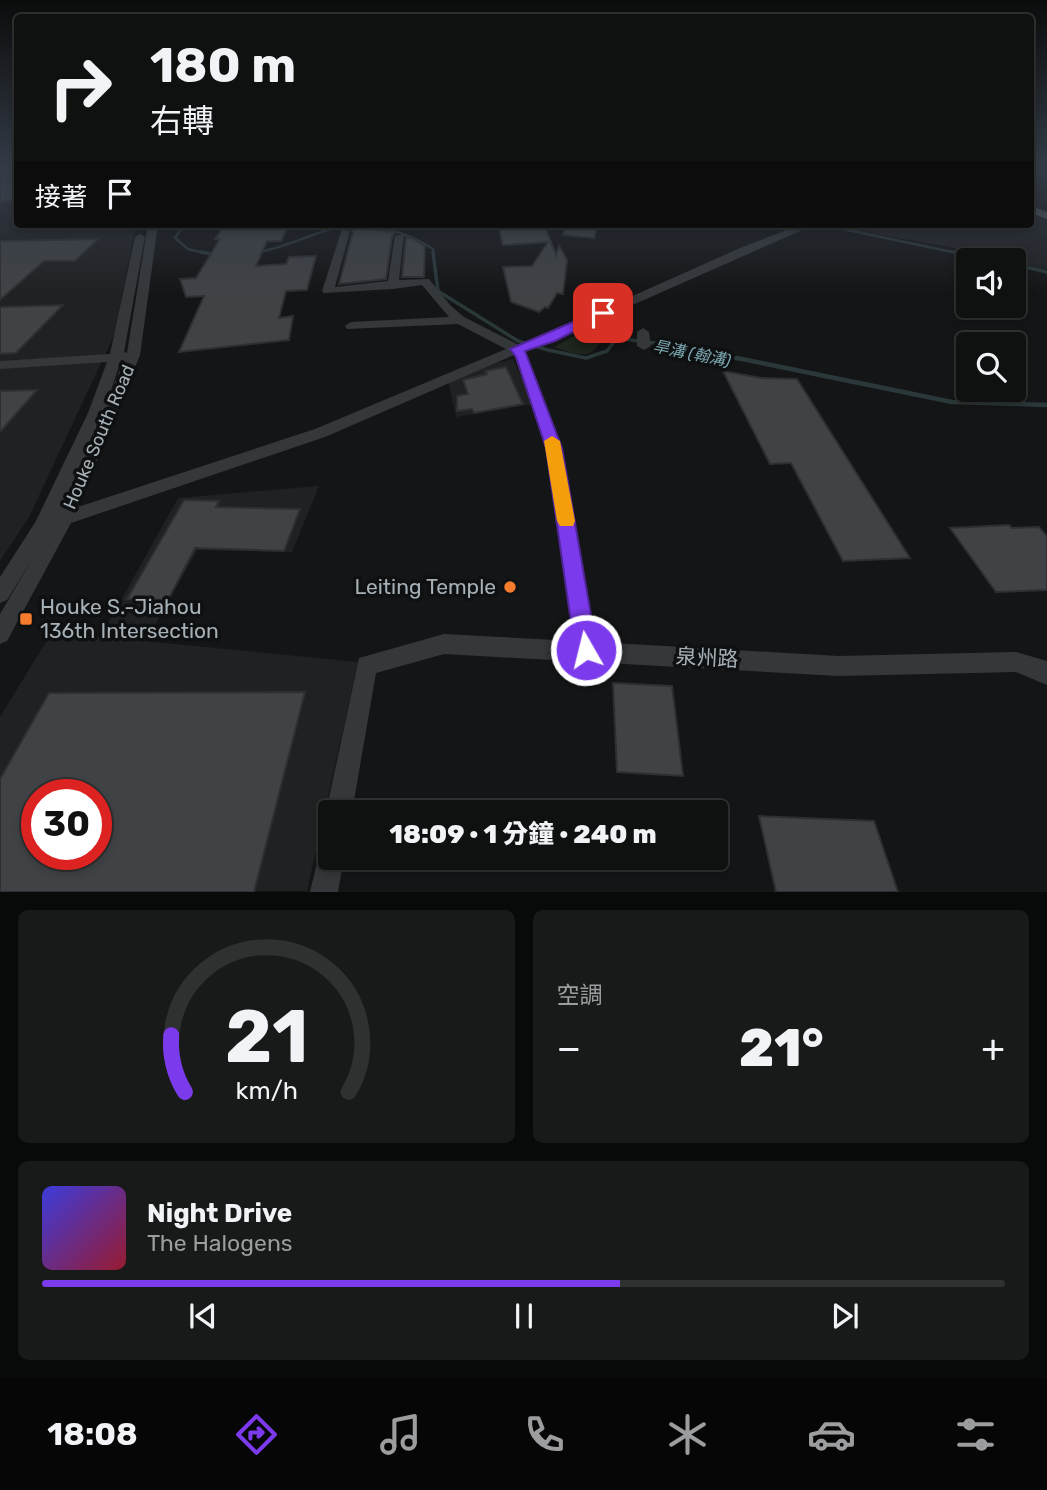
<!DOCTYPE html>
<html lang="zh-TW">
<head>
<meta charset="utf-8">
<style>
  body { margin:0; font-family:Rubik,"Noto Sans TC",sans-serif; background:#181919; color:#f1f3f6; height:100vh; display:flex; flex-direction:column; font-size:26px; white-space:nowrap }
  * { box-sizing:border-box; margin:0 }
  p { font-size:23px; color:#9b9d9f }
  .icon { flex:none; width:38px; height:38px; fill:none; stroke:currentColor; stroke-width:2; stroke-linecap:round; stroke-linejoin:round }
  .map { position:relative; height:892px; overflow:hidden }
  .details { display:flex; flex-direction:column; gap:18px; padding:18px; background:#080909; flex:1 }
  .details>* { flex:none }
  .top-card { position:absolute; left:14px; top:14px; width:1020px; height:214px; border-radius:7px; box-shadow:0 4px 10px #0003,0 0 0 2px #2f3030; background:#0f1010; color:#f1f3f6; overflow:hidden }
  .tools { position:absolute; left:956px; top:248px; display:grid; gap:14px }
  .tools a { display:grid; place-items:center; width:70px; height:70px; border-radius:7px; background:#0f1010; box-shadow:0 4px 10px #0003,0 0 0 2px #2f3030; font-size:35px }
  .speed { position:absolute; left:21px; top:779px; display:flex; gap:14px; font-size:35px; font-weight:700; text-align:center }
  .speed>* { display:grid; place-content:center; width:91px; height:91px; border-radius:50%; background:#0f1010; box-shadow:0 4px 10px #0003,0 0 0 2px #2f3030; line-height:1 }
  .speed .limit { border:10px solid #d22; background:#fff; color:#111 }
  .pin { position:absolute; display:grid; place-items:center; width:60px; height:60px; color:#fff; margin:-30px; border-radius:14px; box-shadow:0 4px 10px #0006 }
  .me { position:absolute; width:77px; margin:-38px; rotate:352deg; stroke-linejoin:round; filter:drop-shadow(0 0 5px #0008) }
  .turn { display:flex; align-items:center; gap:24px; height:147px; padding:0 21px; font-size:32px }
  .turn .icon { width:91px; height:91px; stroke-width:2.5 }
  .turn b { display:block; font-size:49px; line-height:60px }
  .then { display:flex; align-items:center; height:66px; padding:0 21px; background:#0003; gap:14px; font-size:26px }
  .big { font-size:52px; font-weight:800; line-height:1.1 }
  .details .card { flex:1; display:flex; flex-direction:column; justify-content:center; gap:10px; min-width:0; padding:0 24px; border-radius:10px; background:#181919 }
  .details .dial { align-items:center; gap:0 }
  .dial svg { height:182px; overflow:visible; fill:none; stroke:#2f3030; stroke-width:7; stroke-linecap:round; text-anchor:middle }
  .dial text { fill:#f1f3f6; stroke:none }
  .song { display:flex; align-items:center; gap:21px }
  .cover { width:84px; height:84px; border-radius:10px; background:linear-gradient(135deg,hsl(240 70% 55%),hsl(350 70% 35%)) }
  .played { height:7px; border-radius:4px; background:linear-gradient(90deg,#7c3aed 60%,#2f3030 60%) }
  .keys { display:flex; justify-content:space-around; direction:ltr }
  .heat { display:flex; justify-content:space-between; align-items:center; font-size:38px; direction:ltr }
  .details .tiles { flex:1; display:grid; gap:18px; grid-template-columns:1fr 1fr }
  .card:last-child { grid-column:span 2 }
  .trip { position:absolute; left:318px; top:800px; width:410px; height:70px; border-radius:7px; background:#0f1010; box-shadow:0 4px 10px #0003,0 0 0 2px #2f3030; font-weight:800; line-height:70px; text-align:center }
  .tab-bar { display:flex; height:112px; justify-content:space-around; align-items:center; background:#060606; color:#9b9d9f }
  .tab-bar .icon { width:49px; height:49px }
  .tab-bar .current { color:#7c3aed }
  .tab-bar b { font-size:32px; color:#f1f3f6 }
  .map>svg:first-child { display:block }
  .built { fill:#202123; fill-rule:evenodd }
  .green { fill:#1f261e }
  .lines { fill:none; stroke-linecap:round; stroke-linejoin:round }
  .stream-far2 { stroke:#2a383a; stroke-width:2.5 }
  .stream-far1 { stroke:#2a383a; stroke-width:3.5 }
  .stream { stroke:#2a383a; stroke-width:4.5 }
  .building { fill:#404346; stroke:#2e2f32; stroke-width:2; fill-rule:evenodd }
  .minor { fill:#35383b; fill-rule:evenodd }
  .major { fill:#51565a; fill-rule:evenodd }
  .route { fill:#7c3aed; stroke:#51269a; stroke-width:2 }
  .slow { fill:#f59e0b }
  .poi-dot { fill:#f67c2d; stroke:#0f1011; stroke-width:2.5 }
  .labels { text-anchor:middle; stroke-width:7; stroke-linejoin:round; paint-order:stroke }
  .far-water-label { font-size:16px; font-style:italic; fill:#7ca8b3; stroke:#0f1011 }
  .street-label { font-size:18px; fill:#a6b0b7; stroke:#0f1011 }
  .near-poi-label { font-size:21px; fill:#a6b0b7; stroke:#0f1011; text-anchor:end }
  .near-street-label { font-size:21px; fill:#a6b0b7; stroke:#0f1011 }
</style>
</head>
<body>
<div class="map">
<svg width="1047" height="892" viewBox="0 0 1047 892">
  <rect width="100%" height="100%" fill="#141516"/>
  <!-- built -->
  <g class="built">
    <polygon points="0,169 17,169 18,224 136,224 115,333 29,517 0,561"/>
    <polygon points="1031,213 1047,220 1047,270 949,247 826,225 1031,224"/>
    <polygon points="513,359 533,404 456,417 448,381 480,367"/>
    <polygon points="319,486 292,552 197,550 154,627 106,627 178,498"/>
    <path d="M52,632L358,662L307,891H0V717ZM37,794H96V854H37Z"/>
  </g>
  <!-- green -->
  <path class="green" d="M603,320L617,328L615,332C602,335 602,343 593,351C583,359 564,350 554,347Z"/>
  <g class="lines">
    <!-- stream-far2 -->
    <g class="stream-far2">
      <polyline points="184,224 175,238 188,249 209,254"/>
      <polyline points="819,224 962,254"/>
      <path d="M259,252C288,247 310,234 338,227C368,219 408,233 433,249L434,254"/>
    </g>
    <!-- stream-far1 -->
    <g class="stream-far1">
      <polyline points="201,252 216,255"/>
      <polyline points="433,252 438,291 518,341 548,350 586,358 607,351 617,338 676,346 745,360"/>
      <polyline points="954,252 998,261"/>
      <polyline points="1013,264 1047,272"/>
    </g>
    <!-- stream -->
    <polyline class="stream" points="737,358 952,402 1047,405"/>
  </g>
  <!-- building -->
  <g class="building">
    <polygon points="0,169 18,169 18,196 9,201 0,202"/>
    <polygon points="225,224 289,224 281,241 267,241 256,266 286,264 289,257 316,256 307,290 286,291 279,318 293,316 289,340 179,352 204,296 186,297 180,279 196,278 220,239 215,239"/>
    <polygon points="498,224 544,224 556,255 559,246 567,260 563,294 557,293 548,308 545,307 539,312 511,302 503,267 532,266 548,242 503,245"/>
    <polygon points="567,224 598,224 594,238 563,235"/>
    <polygon points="349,227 396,232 392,236 386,279 339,284 353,232"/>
    <polygon points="406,238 412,238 425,246 424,277 402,277"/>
    <polygon points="98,239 75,261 44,261 0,300 0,241"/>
    <polygon points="63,305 16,353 0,354 0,307"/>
    <polygon points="506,367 523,404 474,413 472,409 457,411 457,396 468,394 463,380 487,374 485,371"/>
    <polygon points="723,371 761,378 797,379 910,558 843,561 791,463 770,464"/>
    <polygon points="37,390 0,432 0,391"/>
    <polygon points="184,500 219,501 216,507 300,509 284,551 195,548 168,600 127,599"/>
    <polygon points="1009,525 1012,528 1039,527 1047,536 1047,590 996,592 950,528"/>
    <polygon points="613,683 672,686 683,776 617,772"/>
    <path d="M305,692L254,892H0V779L49,693ZM37,794H96V854H37Z"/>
    <polygon points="759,816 874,821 898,892 776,892"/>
  </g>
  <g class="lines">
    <!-- minor -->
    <g class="minor">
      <path d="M148,224H158L140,355L78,507L315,429L506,349L458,324L347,329L345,326L351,322L449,317L422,285L393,289L324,293L322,291L342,229L350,231L335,287L388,281L395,236L404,234L399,280L429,279L451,306L464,317L519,345L525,344L740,248L802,224H816L526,352L562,448L595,642L838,656L1016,652L1047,661V685L1016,672L838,676L444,654L376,673L352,812H331L330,821L326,812L359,658L444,634L574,641L546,448L514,355L325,437L71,523L7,641L0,644V614L33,558L7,600L0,603V577L36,521L88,413L107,362L0,369V361L110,354L135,237L140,234L145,237L124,352L127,353ZM121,360H124L109,396Z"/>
      <polygon points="643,328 649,332 651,346 644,350 637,346 637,332"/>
      <polygon points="331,843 331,858 344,858 338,892 310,892 321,846"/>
    </g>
    <!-- major -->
    <polygon class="major" points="1031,206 1047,212 1047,219 1031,213"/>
  </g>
  <!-- sky -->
  <linearGradient id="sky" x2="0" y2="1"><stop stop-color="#0b0c0c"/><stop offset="0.57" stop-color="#343b47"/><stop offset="1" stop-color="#343b47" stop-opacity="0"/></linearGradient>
  <rect width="1047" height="294" fill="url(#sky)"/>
  <!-- route -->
  <polygon class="route" points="603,309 609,313 607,315 555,341 525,351 562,448 597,650 594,657 586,660 578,657 575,650 546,448 516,357 510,349"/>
  <!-- slow -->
  <polygon class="slow" points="552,436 560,441 575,521 573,526 560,526 557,521 544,441"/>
  <!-- markers -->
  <g class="poi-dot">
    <circle cx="510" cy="587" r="7"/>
    <rect x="19" y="612" width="14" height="14" rx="3.5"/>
  </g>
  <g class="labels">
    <!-- far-water labels -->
    <g class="far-water-label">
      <text transform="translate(692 353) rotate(11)" y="6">旱溝 (翰溝)</text>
    </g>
    <!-- street labels -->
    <g class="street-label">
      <text transform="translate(99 437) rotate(-67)" y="6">Houke South Road</text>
    </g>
    <!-- near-poi labels -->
    <g class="near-poi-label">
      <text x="496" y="594">Leiting Temple</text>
      <text x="40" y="614" text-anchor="start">Houke S.-Jiahou<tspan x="40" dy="24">136th Intersection</tspan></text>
    </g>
    <!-- near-street labels -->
    <g class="near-street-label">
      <text transform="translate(707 658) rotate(3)" y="7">泉州路</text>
    </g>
  </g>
</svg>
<div class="tools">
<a><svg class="icon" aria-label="sound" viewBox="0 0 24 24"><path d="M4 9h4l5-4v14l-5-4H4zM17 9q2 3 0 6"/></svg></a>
<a><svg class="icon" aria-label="search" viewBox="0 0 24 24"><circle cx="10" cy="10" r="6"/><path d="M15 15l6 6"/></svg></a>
</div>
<div class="speed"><div class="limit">30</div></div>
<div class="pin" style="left:603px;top:313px;background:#d93025"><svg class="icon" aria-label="arrive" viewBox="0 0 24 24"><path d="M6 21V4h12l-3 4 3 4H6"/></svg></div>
<svg class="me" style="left:586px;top:650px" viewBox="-20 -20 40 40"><circle r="17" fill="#7c3aed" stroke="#fff" stroke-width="3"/><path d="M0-11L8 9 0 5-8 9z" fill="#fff"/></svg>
<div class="trip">18:09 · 1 分鐘 · 240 m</div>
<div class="top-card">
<div class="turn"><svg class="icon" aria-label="right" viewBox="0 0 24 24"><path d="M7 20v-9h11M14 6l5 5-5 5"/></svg><div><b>180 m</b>右轉</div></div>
<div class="then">接著<svg class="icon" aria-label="arrive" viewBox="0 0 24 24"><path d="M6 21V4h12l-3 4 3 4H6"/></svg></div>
</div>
</div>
<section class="details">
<div class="tiles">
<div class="card dial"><svg viewBox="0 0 100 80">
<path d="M14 69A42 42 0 1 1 86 69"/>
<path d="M14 69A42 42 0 0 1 8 44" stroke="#7c3aed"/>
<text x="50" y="56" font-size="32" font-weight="700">21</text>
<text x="50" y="72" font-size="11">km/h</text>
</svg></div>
<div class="card"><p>空調</p>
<div class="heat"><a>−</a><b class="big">21°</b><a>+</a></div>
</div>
<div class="card">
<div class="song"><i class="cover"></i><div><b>Night Drive</b><p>The Halogens</p></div></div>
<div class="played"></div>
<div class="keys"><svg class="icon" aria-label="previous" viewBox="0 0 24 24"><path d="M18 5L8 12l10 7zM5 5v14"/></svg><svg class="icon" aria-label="pause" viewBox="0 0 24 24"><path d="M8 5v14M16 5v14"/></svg><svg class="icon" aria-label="next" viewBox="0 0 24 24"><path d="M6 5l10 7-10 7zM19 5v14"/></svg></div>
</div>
</div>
</section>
<nav class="tab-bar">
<b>18:08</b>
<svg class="icon current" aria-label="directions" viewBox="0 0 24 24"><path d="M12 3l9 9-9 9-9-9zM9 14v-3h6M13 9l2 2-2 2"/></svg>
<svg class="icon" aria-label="music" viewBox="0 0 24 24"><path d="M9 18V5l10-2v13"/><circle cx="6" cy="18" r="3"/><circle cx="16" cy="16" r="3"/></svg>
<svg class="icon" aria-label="phone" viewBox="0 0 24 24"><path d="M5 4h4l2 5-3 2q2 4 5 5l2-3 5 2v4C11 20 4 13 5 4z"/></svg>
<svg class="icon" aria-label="climate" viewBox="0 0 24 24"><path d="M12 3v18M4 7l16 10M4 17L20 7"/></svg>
<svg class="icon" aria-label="car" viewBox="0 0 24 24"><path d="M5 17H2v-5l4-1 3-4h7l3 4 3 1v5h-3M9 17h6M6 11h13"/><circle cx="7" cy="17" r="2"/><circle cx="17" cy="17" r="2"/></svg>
<svg class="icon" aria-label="filters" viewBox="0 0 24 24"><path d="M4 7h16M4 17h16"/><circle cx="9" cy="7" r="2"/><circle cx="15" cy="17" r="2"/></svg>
</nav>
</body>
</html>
